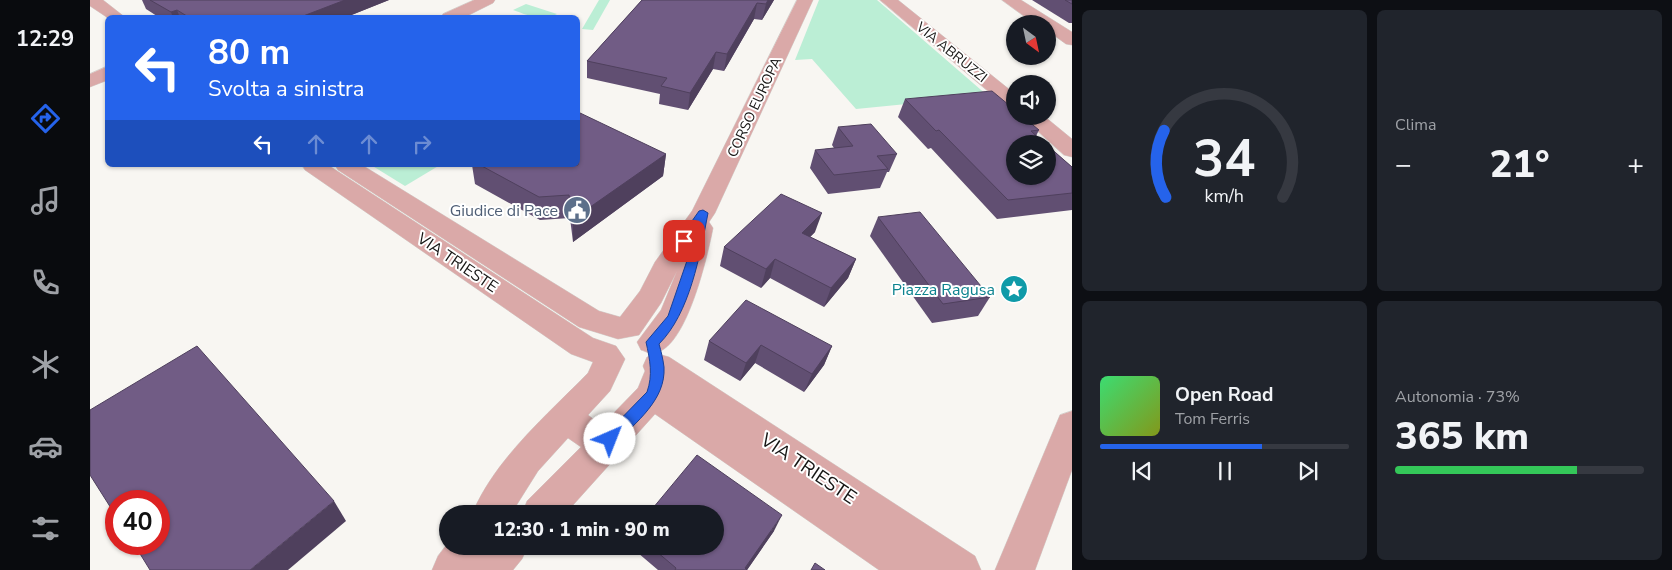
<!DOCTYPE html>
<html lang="it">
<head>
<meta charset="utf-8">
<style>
  body { margin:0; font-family:"Nunito Sans",sans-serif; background:#20242c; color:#f1f3f6; height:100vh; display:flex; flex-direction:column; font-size:19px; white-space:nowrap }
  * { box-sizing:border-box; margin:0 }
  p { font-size:16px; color:#9ea1a6 }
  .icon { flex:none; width:28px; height:28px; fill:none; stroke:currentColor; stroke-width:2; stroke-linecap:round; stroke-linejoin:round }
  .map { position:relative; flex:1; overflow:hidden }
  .details { display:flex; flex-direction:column; gap:10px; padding:10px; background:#0d0f14; width:600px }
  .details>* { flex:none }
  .banner { position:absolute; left:15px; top:15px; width:475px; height:152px; border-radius:8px; box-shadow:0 1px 4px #0004; background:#2563eb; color:#fff; overflow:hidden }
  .needle { width:32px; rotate:147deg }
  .buttons { position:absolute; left:916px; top:15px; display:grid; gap:10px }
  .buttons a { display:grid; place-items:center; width:50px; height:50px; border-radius:50%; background:#171b24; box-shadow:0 1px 4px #0004; font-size:25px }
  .speed { position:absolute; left:15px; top:490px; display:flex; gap:10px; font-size:25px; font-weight:700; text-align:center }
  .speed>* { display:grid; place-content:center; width:65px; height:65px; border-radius:50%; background:#171b24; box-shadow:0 1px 4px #0004; line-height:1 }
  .speed .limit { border:8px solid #d22; background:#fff; color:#111 }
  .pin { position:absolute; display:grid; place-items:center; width:42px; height:42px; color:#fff; margin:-21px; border-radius:10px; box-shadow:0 2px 8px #0006 }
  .me { position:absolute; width:55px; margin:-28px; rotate:44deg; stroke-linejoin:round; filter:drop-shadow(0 0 4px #0008) }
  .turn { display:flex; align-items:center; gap:18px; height:105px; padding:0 20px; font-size:22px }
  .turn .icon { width:65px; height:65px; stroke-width:2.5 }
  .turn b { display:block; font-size:35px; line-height:42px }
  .lanes { display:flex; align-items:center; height:48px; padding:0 20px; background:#0003; justify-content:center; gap:25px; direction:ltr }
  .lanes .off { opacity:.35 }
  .big { font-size:38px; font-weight:800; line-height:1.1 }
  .details .widget { flex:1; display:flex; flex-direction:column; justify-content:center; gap:8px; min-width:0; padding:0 18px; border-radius:8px; background:#20242c }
  .details .dial { align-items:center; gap:0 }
  .dial svg { height:130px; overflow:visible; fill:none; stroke:#363941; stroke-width:7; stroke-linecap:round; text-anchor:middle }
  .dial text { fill:#f1f3f6; stroke:none }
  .song { display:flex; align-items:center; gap:15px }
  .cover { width:60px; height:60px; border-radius:8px; background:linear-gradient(135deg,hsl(140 70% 55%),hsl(70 70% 35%)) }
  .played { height:5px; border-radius:2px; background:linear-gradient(90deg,#2563eb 65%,#363941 65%) }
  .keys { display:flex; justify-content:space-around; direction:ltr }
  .heat { display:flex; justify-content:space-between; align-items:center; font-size:28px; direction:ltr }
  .charge { height:8px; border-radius:4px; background:linear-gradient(90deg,#34c759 73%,#363941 0) }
  .details .tiles { flex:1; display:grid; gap:10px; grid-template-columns:repeat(2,1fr) }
  .trip { position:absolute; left:349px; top:505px; width:285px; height:50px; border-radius:25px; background:#171b24; box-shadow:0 1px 4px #0004; font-weight:800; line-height:50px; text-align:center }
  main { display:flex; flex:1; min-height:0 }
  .menu { display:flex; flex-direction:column; width:90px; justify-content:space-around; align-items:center; background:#090b0e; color:#9ea1a6 }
  .menu .icon { width:35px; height:35px }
  .menu .selected { color:#2563eb }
  .menu b { font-size:22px; color:#f1f3f6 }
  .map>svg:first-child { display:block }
  .green { fill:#bbeed5 }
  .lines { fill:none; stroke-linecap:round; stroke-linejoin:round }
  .minor-casing { stroke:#d4d2ce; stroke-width:1 }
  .minor { fill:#daa9a8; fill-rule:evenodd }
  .wall { fill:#614f72 }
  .shaded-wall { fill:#4f405d }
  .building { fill:#715c85; stroke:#4f405d }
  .route { fill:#2563eb; stroke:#184099 }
  .labels { text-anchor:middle; stroke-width:4; stroke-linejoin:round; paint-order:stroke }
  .far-street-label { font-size:14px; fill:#151413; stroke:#fff }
  .service-label { font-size:16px; fill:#4e5e75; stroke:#fff; text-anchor:end }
  .street-label { font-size:16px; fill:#151413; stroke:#fff }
  .culture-label { font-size:16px; fill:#0d838f; stroke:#fff; text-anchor:end }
  .near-street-label { font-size:19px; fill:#151413; stroke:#fff }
</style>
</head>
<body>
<main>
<nav class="menu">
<b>12:29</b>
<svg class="icon selected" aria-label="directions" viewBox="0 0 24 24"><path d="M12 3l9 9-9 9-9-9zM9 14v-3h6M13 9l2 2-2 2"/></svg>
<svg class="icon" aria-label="music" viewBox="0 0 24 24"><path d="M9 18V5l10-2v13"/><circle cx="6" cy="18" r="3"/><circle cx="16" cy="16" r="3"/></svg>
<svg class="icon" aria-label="phone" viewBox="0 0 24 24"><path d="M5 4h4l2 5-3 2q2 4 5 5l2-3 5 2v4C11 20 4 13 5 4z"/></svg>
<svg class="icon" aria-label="climate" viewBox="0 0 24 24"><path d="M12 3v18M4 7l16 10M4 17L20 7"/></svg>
<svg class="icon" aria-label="car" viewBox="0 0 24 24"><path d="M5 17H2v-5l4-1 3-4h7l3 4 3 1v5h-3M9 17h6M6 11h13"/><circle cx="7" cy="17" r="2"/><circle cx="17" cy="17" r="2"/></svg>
<svg class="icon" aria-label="filters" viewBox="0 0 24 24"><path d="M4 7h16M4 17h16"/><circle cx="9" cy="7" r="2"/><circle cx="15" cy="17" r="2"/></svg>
</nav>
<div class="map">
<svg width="982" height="570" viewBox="0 0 982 570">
  <rect width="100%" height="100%" fill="#f8f6f2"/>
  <!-- green -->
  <g class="green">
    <polygon points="509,0 520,0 503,30 492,29"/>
    <polygon points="729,0 787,0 898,96 766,109 722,59 705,60"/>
    <path d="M436,4L467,14C452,22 437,15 423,10Z"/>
    <polygon points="281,165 350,165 315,186"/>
  </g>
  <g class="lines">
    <!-- minor casing -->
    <g class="minor-casing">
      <g id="minor">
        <polygon points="0,0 13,0 36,18 18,18 0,6"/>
        <polygon points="384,0 405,0 403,3 373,18 351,18 353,14"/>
        <path d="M707,0H723L625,213L619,222L623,228C618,254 596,352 563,353C559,354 555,351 551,350L547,342L571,310L587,271L571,303L549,335L528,339L489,327L248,170L245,165H272L509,311L530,317L550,291L565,262L602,211Z"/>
        <polygon points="790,0 808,0 925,94 925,110 918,108"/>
        <polygon points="912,0 931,0 982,32 982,45 976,44 958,31 958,24 945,24"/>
        <polygon points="18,66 18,80 0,87 0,74"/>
        <polygon points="931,116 954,116 982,139 982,157 974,155"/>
        <path d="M212,165H238L503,338L526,346L535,359L520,391L498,415L507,422L514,423L548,388L555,371L553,366L557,357L568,354L579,357L885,556L891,570H789L565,414L475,514H432L437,501L491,447L478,438L448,471L421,514H382C405,459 457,415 498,373L503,362L481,354L215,170Z"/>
        <polygon points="982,411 982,470 945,570 905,570 970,415"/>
        <polygon points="358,543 358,546 438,546 432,559 423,570 342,570 348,556"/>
      </g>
    </g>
    <!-- minor -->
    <use href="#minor" class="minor"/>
  </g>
  <!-- wall -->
  <g class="wall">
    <polygon points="52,0 299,0 254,18 70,18 56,9"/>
    <polygon points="552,0 684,0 672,20 664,19 634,71 623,69 598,110 569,104 570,94 497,78 497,61"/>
    <polygon points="942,0 982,0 982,23 979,23"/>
    <polygon points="815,99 949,130 946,136 982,167 982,210 907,219 841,148 838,149 808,117"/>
    <polygon points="748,127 807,154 799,172 797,172 790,188 738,194 720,168 725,150 744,148 742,145"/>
    <polygon points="576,154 573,176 483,242 480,218 450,220 385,184 382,165 488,165"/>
    <polygon points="788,217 900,297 888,316 842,323 780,236"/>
    <polygon points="725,232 720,237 766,259 758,278 734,307 680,278 671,288 630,266 634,247"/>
    <polygon points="619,341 742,346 734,365 714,392 665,363 650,381 614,360"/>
    <polygon points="684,531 657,570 568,570 541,547 541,546 625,546"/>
  </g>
  <!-- shaded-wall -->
  <g class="shaded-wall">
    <polygon points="255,0 299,0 254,18 208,18"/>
    <polygon points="678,0 684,0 672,20 676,4"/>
    <polygon points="667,3 664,19 634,71 637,54"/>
    <polygon points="87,10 90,18 83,18 81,12"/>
    <polygon points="626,52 623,69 598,110 600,93"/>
    <polygon points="576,154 573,176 483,242 483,219"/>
    <polygon points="732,213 725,232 705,252 712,233"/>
    <polygon points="685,259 680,278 671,288 676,269"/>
    <polygon points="766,259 758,278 734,307 741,288"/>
    <polygon points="671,345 665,363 650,381 656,363"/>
    <polygon points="742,346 734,365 714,392 722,374"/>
    <polygon points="244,501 256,521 198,570 160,570"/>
    <polygon points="692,515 684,531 657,570 654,570"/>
  </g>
  <!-- building -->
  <g class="building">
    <polygon points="60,0 255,0 208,18 100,18 87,10 81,12"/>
    <polygon points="552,0 678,0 676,4 667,3 637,54 626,52 600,93 571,86 577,78 497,61"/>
    <polygon points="975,0 982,0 982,4"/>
    <polygon points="902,91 925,110 925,116 932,116 949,130 941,131 955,144 925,144 925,176 958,176 958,146 982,167 982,193 918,200 849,130 846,131 815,99"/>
    <polygon points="488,112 576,154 483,219 479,195 449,197 390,165 488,165"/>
    <polygon points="781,124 807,154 787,156 798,169 744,175 725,150 763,146 748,127"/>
    <polygon points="691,194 732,213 712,233 766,259 741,288 685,259 676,269 634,247"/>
    <polygon points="830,212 900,297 853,304 788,217"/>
    <polygon points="656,300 742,346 722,374 671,345 656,363 619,341"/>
    <polygon points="107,346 244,501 160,570 60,570 44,544 69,544 69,501 26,501 26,516 0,475 0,410"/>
    <polygon points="607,455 692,515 655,568 657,570 585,570 586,568 560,546 625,546 625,514 558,514"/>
    <polygon points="725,563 735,570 721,570"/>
  </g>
  <!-- route -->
  <path class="route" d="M613,210L618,213C610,255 600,313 569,344C571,351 573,359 574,367C576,400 546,422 525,444L520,446L515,444L513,439L515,435L557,392C563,375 560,360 556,342L578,316L600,252L603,235L598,244H590L588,241L609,211Z"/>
  <!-- icons -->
  <defs>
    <g id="civic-disc" transform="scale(1.4375)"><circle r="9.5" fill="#5c6f8a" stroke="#fff"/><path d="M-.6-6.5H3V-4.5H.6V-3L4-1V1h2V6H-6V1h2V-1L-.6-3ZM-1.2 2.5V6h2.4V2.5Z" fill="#fff"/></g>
    <g id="sight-disc" transform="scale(1.4375)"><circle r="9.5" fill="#0f9aa8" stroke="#fff"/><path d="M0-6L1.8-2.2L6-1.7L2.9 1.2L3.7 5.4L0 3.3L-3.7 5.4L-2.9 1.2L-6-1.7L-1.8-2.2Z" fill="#fff"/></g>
  </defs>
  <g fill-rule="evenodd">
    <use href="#civic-disc" x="487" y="210"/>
    <use href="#sight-disc" x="924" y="289"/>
  </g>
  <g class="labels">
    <!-- far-street labels -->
    <g class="far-street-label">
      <text transform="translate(862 52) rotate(39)" y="5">VIA ABRUZZI</text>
      <text transform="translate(664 107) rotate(-65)" y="5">CORSO EUROPA</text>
    </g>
    <!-- service labels -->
    <g class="service-label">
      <text x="468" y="216">Giudice di Pace</text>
    </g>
    <!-- street labels -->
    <g class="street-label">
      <text transform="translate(368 262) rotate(34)" y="6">VIA TRIESTE</text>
    </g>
    <!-- culture labels -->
    <g class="culture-label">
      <text x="905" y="295">Piazza Ragusa</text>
    </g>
    <!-- near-street labels -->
    <g class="near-street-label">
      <text transform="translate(719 468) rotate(34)" y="7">VIA TRIESTE</text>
    </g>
  </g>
</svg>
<div class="buttons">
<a><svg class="needle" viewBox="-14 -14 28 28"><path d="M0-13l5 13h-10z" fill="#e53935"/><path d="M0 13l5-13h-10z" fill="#9ea1a6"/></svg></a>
<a><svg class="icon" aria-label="sound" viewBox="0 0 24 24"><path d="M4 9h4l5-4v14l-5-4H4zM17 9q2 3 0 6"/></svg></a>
<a><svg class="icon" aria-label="layers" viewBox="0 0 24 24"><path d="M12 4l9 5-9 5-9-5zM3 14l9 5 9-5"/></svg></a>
</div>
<div class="speed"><div class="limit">40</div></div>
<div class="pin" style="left:594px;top:241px;background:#d93025"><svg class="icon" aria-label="arrive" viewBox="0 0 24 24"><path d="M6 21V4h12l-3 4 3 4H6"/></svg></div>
<svg class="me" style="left:520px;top:439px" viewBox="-20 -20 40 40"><circle r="19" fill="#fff"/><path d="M0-13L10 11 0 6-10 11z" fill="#2563eb"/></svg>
<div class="trip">12:30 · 1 min · 90 m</div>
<div class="banner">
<div class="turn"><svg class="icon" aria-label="left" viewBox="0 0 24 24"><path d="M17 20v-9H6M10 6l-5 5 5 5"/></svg><div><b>80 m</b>Svolta a sinistra</div></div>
<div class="lanes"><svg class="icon" aria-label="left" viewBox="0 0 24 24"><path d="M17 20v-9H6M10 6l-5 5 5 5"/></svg><svg class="icon off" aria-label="ahead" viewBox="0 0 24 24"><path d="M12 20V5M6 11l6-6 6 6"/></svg><svg class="icon off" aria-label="ahead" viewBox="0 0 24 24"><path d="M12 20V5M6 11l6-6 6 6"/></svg><svg class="icon off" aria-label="right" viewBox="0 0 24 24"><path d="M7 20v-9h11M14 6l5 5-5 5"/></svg></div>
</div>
</div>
<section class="details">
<div class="tiles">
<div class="widget dial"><svg viewBox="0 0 100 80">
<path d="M14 69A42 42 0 1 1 86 69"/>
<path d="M14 69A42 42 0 0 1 13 28" stroke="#2563eb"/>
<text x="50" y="56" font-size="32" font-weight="700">34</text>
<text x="50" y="72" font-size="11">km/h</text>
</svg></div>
<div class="widget"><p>Clima</p>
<div class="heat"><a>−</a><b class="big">21°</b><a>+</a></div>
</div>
<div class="widget">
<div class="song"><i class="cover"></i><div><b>Open Road</b><p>Tom Ferris</p></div></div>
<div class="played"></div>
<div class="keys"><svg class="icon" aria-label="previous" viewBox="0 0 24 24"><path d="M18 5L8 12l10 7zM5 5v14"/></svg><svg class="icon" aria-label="pause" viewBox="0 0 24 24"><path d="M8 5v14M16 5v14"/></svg><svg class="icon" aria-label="next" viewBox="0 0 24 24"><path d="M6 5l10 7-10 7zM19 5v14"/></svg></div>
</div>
<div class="widget"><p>Autonomia · 73%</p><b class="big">365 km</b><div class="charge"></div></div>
</div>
</section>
</main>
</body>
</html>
